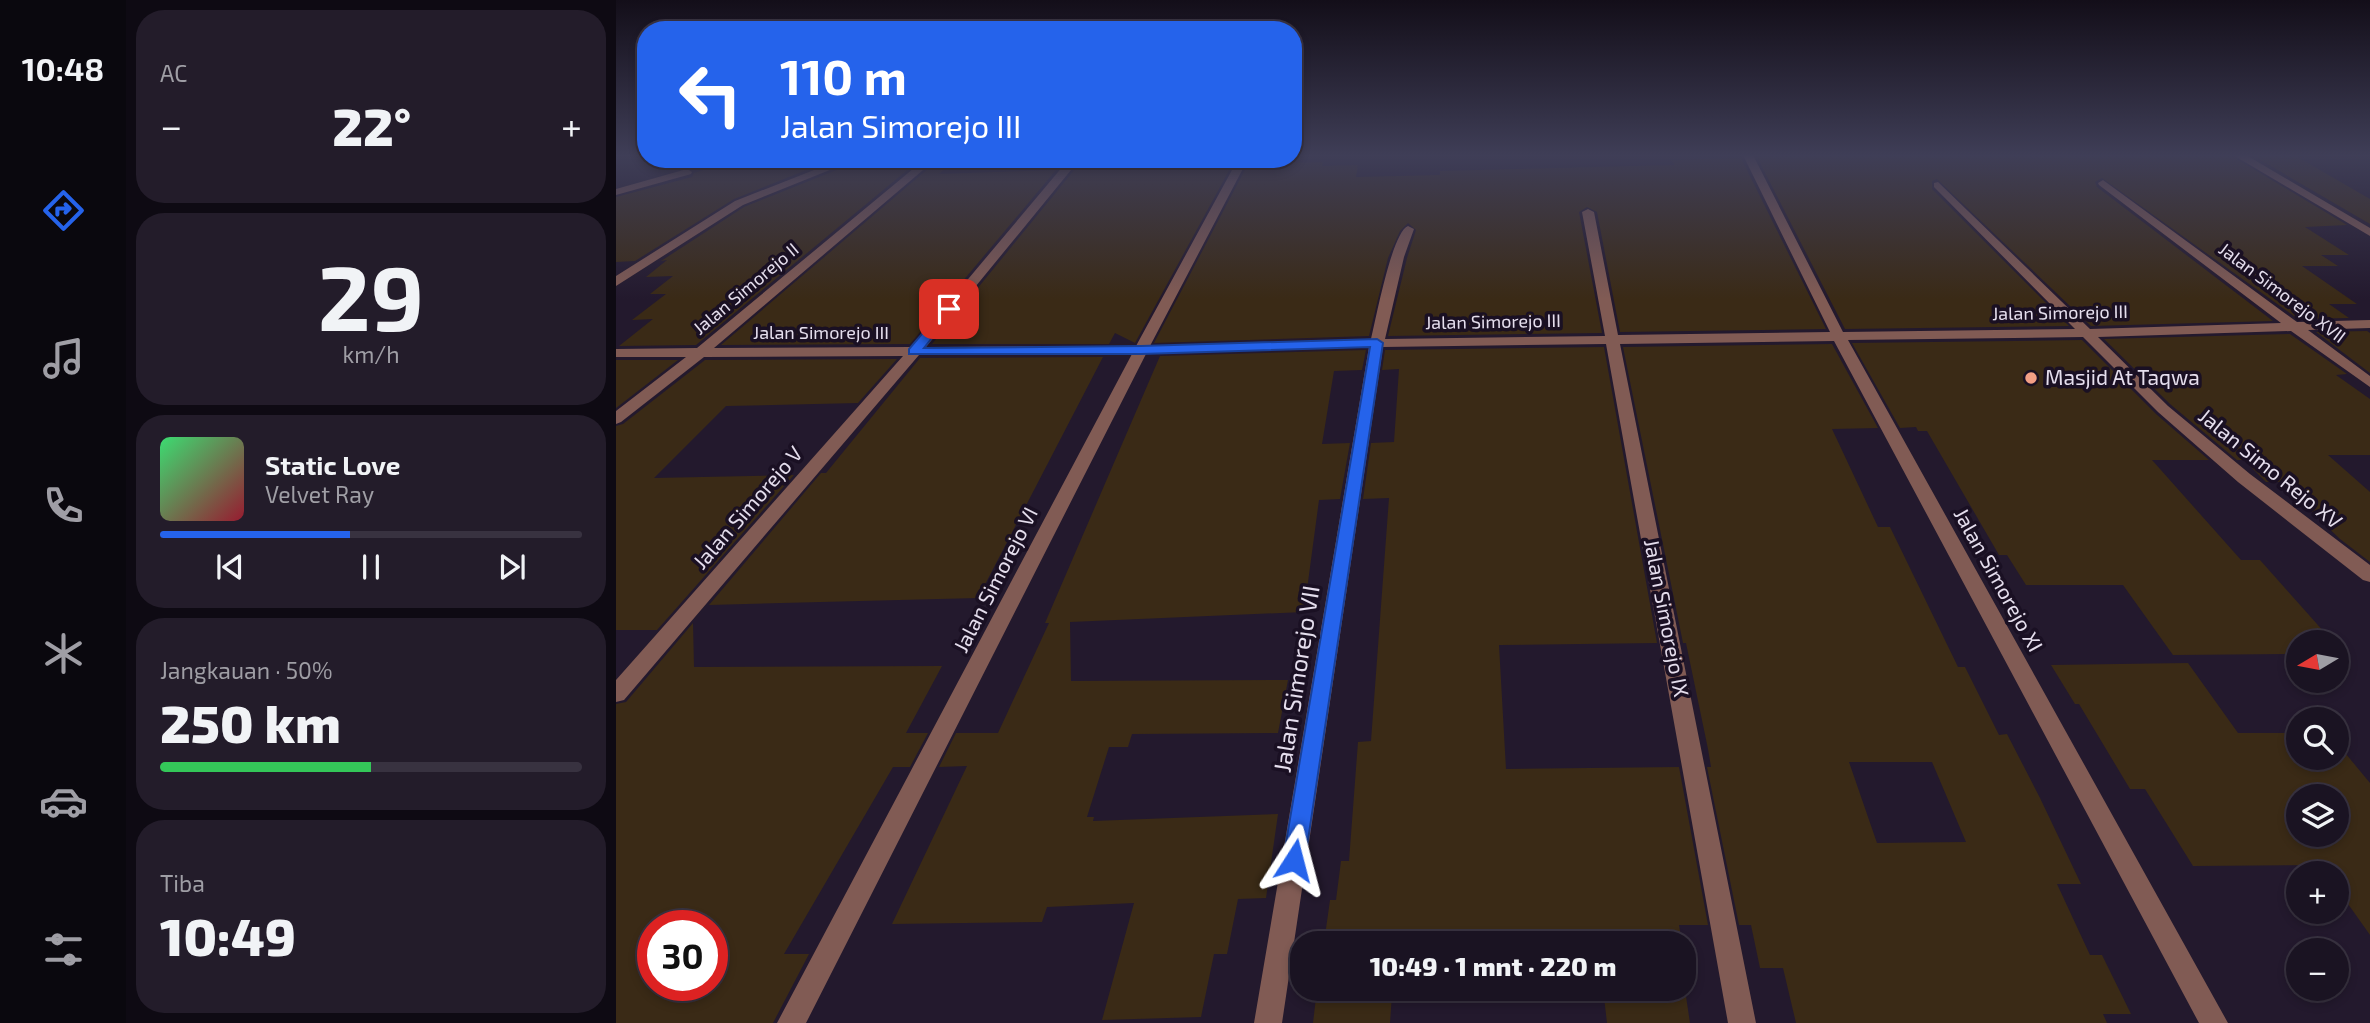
<!DOCTYPE html>
<html lang="id">
<head>
<meta charset="utf-8">
<style>
  body { margin:0; font-family:"Exo 2",sans-serif; background:#231c2a; color:#f1f3f6; height:100vh; display:flex; flex-direction:column; font-size:26px; white-space:nowrap }
  * { box-sizing:border-box; margin:0 }
  p { font-size:23px; color:#9f9ea5 }
  .icon { flex:none; width:38px; height:38px; fill:none; stroke:currentColor; stroke-width:2; stroke-linecap:round; stroke-linejoin:round }
  .map { position:relative; flex:1; overflow:hidden }
  .details { display:flex; flex-direction:column; gap:10px; padding:10px; background:#0e0a13; width:490px }
  .details>* { flex:none }
  .banner { position:absolute; left:21px; top:21px; width:665px; height:147px; border-radius:28px; box-shadow:0 4px 10px #0003,0 0 0 2px #383240; background:#2563eb; color:#fff; overflow:hidden }
  .needle { width:46px; rotate:260deg }
  .fabs { position:absolute; left:1670px; top:630px; display:grid; gap:14px }
  .fabs a { display:grid; place-items:center; width:63px; height:63px; border-radius:50%; background:#1a1322; box-shadow:0 4px 10px #0003,0 0 0 2px #383240; font-size:35px }
  .speed { position:absolute; left:21px; top:910px; display:flex; gap:14px; font-size:35px; font-weight:700; text-align:center }
  .speed>* { display:grid; place-content:center; width:91px; height:91px; border-radius:50%; background:#1a1322; box-shadow:0 4px 10px #0003,0 0 0 2px #383240; line-height:1 }
  .speed .limit { border:10px solid #d22; background:#fff; color:#111 }
  .pin { position:absolute; display:grid; place-items:center; width:60px; height:60px; color:#fff; margin:-30px; border-radius:14px; box-shadow:0 4px 10px #0006 }
  .me { position:absolute; width:77px; margin:-38px; rotate:9deg; stroke-linejoin:round; filter:drop-shadow(0 0 5px #0008) }
  .turn { display:flex; align-items:center; gap:24px; height:147px; padding:0 28px; font-size:32px }
  .turn .icon { width:91px; height:91px; stroke-width:2.5 }
  .turn b { display:block; font-size:49px; line-height:60px }
  .big { font-size:52px; font-weight:800; line-height:1.1 }
  .details .tile { flex:1; display:flex; flex-direction:column; justify-content:center; gap:10px; min-width:0; padding:0 24px; border-radius:28px; background:#231c2a }
  .details .dial { align-items:center; gap:0 }
  .dial b { font-size:91px; line-height:1 }
  .song { display:flex; align-items:center; gap:21px }
  .cover { width:84px; height:84px; border-radius:10px; background:linear-gradient(135deg,hsl(140 70% 55%),hsl(350 70% 35%)) }
  .played { height:7px; border-radius:4px; background:linear-gradient(90deg,#2563eb 45%,#383240 45%) }
  .keys { display:flex; justify-content:space-around; direction:ltr }
  .heat { display:flex; justify-content:space-between; align-items:center; font-size:38px; direction:ltr }
  .charge { height:10px; border-radius:5px; background:linear-gradient(90deg,#34c759 50%,#383240 0) }
  .trip { position:absolute; left:674px; top:931px; width:406px; height:70px; border-radius:28px; background:#1a1322; box-shadow:0 4px 10px #0003,0 0 0 2px #383240; font-weight:800; line-height:70px; text-align:center }
  main { display:flex; flex:1; min-height:0 }
  .menu { display:flex; flex-direction:column; width:126px; justify-content:space-around; align-items:center; background:#0a080e; color:#9f9ea5 }
  .menu .icon { width:49px; height:49px }
  .menu .current { color:#2563eb }
  .menu b { font-size:32px; color:#f1f3f6 }
  .map>svg:first-child { display:block }
  .building { fill:#3a2a16; fill-rule:evenodd }
  .lines { fill:none; stroke-linecap:round; stroke-linejoin:round }
  .lane { fill:#815b54; fill-rule:evenodd }
  .street { fill:#815b54; fill-rule:evenodd }
  .route { fill:#2563eb; stroke:#184099; stroke-width:2 }
  .poi-dot { fill:#f39f85; stroke:#1a1023; stroke-width:2.5 }
  .labels { text-anchor:middle; stroke-width:7; stroke-linejoin:round; paint-order:stroke }
  .far-street-label { font-size:18px; fill:#e5deed; stroke:#1a1023 }
  .poi-label { font-size:21px; fill:#e5deed; stroke:#1a1023; text-anchor:start }
  .street-label { font-size:21px; fill:#e5deed; stroke:#1a1023 }
  .near-street-label { font-size:24px; fill:#e5deed; stroke:#1a1023 }
</style>
</head>
<body>
<main>
<nav class="menu">
<b>10:48</b>
<svg class="icon current" aria-label="directions" viewBox="0 0 24 24"><path d="M12 3l9 9-9 9-9-9zM9 14v-3h6M13 9l2 2-2 2"/></svg>
<svg class="icon" aria-label="music" viewBox="0 0 24 24"><path d="M9 18V5l10-2v13"/><circle cx="6" cy="18" r="3"/><circle cx="16" cy="16" r="3"/></svg>
<svg class="icon" aria-label="phone" viewBox="0 0 24 24"><path d="M5 4h4l2 5-3 2q2 4 5 5l2-3 5 2v4C11 20 4 13 5 4z"/></svg>
<svg class="icon" aria-label="climate" viewBox="0 0 24 24"><path d="M12 3v18M4 7l16 10M4 17L20 7"/></svg>
<svg class="icon" aria-label="car" viewBox="0 0 24 24"><path d="M5 17H2v-5l4-1 3-4h7l3 4 3 1v5h-3M9 17h6M6 11h13"/><circle cx="7" cy="17" r="2"/><circle cx="17" cy="17" r="2"/></svg>
<svg class="icon" aria-label="filters" viewBox="0 0 24 24"><path d="M4 7h16M4 17h16"/><circle cx="9" cy="7" r="2"/><circle cx="15" cy="17" r="2"/></svg>
</nav>
<section class="details">
<div class="tile"><p>AC</p>
<div class="heat"><a>−</a><b class="big">22°</b><a>+</a></div>
</div>
<div class="tile dial"><b>29</b><p>km/h</p></div>
<div class="tile">
<div class="song"><i class="cover"></i><div><b>Static Love</b><p>Velvet Ray</p></div></div>
<div class="played"></div>
<div class="keys"><svg class="icon" aria-label="previous" viewBox="0 0 24 24"><path d="M18 5L8 12l10 7zM5 5v14"/></svg><svg class="icon" aria-label="pause" viewBox="0 0 24 24"><path d="M8 5v14M16 5v14"/></svg><svg class="icon" aria-label="next" viewBox="0 0 24 24"><path d="M6 5l10 7-10 7zM19 5v14"/></svg></div>
</div>
<div class="tile"><p>Jangkauan · 50%</p><b class="big">250 km</b><div class="charge"></div></div>
<div class="tile"><p>Tiba</p><b class="big">10:49</b></div>
</section>
<div class="map">
<svg width="1754" height="1023" viewBox="0 0 1754 1023">
  <rect width="100%" height="100%" fill="#23192d"/>
  <!-- building -->
  <g class="building">
    <polygon points="1225,155 1614,155 1731,225 1689,227 1733,255 1705,255 1722,266 1686,266 1741,304 1713,304 1733,318 1682,319 1486,178 1479,182 1481,187 1657,321 1475,326 1321,179 1316,181 1316,189 1453,326 1229,329 1141,157"/>
    <polygon points="1636,155 1678,155 1754,199 1754,224"/>
    <polygon points="1125,158 1210,329 1004,332 981,212 971,207 963,212 986,333 772,336 791,258 800,230 792,223 784,231 772,258 753,336 538,343 632,164 707,162 706,166 742,165 740,177 824,175 824,171 1059,165 1055,160"/>
    <polygon points="122,159 218,159 118,199 19,261 0,262 0,197 76,177 78,173"/>
    <polygon points="301,162 80,345 3,346 37,319 16,320 50,294 34,294 57,276 30,277 51,260 45,261 128,207 238,163"/>
    <polygon points="320,162 336,162 323,174 440,170 294,344 105,345"/>
    <polygon points="614,165 616,165 519,343 499,333 493,344 316,344 459,169"/>
    <polygon points="1751,331 1754,333 1754,373 1700,332"/>
    <polygon points="1674,334 1731,374 1720,375 1754,399 1754,455 1712,455 1754,492 1754,562 1724,539 1665,482 1650,482 1628,460 1621,460 1554,404 1488,339"/>
    <polygon points="1466,340 1540,414 1593,460 1536,460 1625,560 1644,560 1717,642 1682,642 1682,654 1557,655 1507,585 1410,585 1391,555 1383,555 1311,431 1302,431 1300,427 1284,428 1236,343"/>
    <path d="M1216,344L1262,428L1216,429L1262,527H1274L1342,667H1349L1383,735L1391,734L1424,798L1465,884H1441L1474,955H1486L1515,1014H1487L1491,1023H1180L1167,968H1144L1135,925H1123L1091,767H1095L1092,749L1070,643H1067L1007,347ZM1233,762H1316L1350,842L1261,843Z"/>
    <polygon points="988,347 1041,643 883,645 890,769 1063,767 1092,925 1063,925 1066,943 708,943 714,900 720,900 725,861 733,861 742,742 755,741 773,498 747,499 755,443 778,442 783,369 766,370 769,350"/>
    <polygon points="750,350 746,370 718,371 706,444 734,443 724,499 703,500 688,612 454,622 455,681 672,680 662,733 516,734 512,747 493,747 471,817 478,817 477,821 662,814 650,898 622,899 611,954 598,954 585,1017 486,1020 518,903 431,907 426,922 276,924 351,766 323,767 340,733 382,733 433,623 429,623 544,356"/>
    <polygon points="487,357 362,598 93,605 205,473 210,473 304,358"/>
    <polygon points="281,359 242,403 110,406 38,478 178,475 41,630 0,630 0,426 7,424 89,360"/>
    <polygon points="0,360 62,360 0,408"/>
    <path d="M77,623L78,667L326,666L290,733H312L294,767H277L168,954H193L157,1023H0V704L10,702ZM37,926H96V985H37Z"/>
    <path d="M1572,663L1622,733H1682V758H1720V742L1754,783V935L1720,887V873H1710L1704,865L1577,866L1529,789H1514L1463,704H1459L1435,665ZM1682,796H1720V835H1682Z"/>
    <polygon points="1068,983 1074,1023 991,1023 988,997 901,998 901,993 776,994 774,1023 697,1023 701,989 1068,989"/>
  </g>
  <g class="lines">
    <!-- lane -->
    <polygon class="lane" points="71,169 76,172 75,174 0,195 0,189"/>
    <!-- street -->
    <g class="street">
      <path d="M1127,155H1137L1227,332L1459,329L1318,187V183L1322,182L1474,329L1665,323L1483,185L1482,183L1487,180L1681,322L1754,320V328L1692,330L1754,376V387L1675,331L1482,337L1552,406L1634,474L1754,565V582L1747,580L1622,482L1542,412L1467,337L1232,340L1612,1023H1583L1218,341L1004,344L1140,1023H1112L990,344L767,347L666,1023H638L753,347L530,354L190,1023H161L516,354L303,355L8,700L0,702V680L287,356L88,357L5,422L0,424V411L70,357H0V349L81,348L309,159H320L98,348L295,347L453,159H464L310,347L520,346L622,159H632L534,346L755,339C760,319 776,232 792,226L798,229L788,257L769,339L989,336L966,212L972,209L978,212L1002,335L1214,332Z"/>
      <polygon points="1617,155 1630,155 1754,228 1754,236"/>
      <polygon points="226,159 241,159 127,205 0,286 0,276 119,201"/>
    </g>
  </g>
  <!-- sky -->
  <linearGradient id="sky" x2="0" y2="1"><stop stop-color="#130e19"/><stop offset="0.52" stop-color="#3f3e57"/><stop offset="1" stop-color="#3f3e57" stop-opacity="0"/></linearGradient>
  <rect width="1754" height="299" fill="url(#sky)"/>
  <!-- route -->
  <polygon class="route" points="333,305 339,309 308,348 525,346 761,339 767,343 689,860 686,867 678,870 670,867 667,860 754,347 525,354 293,354 293,349 329,307"/>
  <!-- markers -->
  <circle class="poi-dot" cx="1415" cy="378" r="7"/>
  <g class="labels">
    <!-- far-street labels -->
    <g class="far-street-label">
      <text transform="translate(130 289) rotate(-40)" y="6">Jalan Simorejo II</text>
      <text transform="translate(1666 293) rotate(37)" y="6">Jalan Simorejo XVII</text>
      <text transform="translate(1444 313) rotate(-1)" y="6">Jalan Simorejo III</text>
      <text transform="translate(877 322) rotate(-1)" y="6">Jalan Simorejo III</text>
      <text x="205" y="339">Jalan Simorejo III</text>
    </g>
    <!-- poi labels -->
    <g class="poi-label">
      <text x="1429" y="385">Masjid At Taqwa</text>
    </g>
    <!-- street labels -->
    <g class="street-label">
      <text transform="translate(1654 469) rotate(39)" y="7">Jalan Simo Rejo XV</text>
      <text transform="translate(132 508) rotate(-49)" y="7">Jalan Simorejo V</text>
      <text transform="translate(380 580) rotate(-63)" y="7">Jalan Simorejo VI</text>
      <text transform="translate(1382 580) rotate(61)" y="7">Jalan Simorejo XI</text>
      <text transform="translate(1050 618) rotate(79)" y="7">Jalan Simorejo IX</text>
    </g>
    <!-- near-street labels -->
    <g class="near-street-label">
      <text transform="translate(681 679) rotate(-81)" y="8">Jalan Simorejo VII</text>
    </g>
  </g>
</svg>
<div class="fabs">
<a><svg class="needle" viewBox="-14 -14 28 28"><path d="M0-13l5 13h-10z" fill="#e53935"/><path d="M0 13l5-13h-10z" fill="#9f9ea5"/></svg></a>
<a><svg class="icon" aria-label="search" viewBox="0 0 24 24"><circle cx="10" cy="10" r="6"/><path d="M15 15l6 6"/></svg></a>
<a><svg class="icon" aria-label="layers" viewBox="0 0 24 24"><path d="M12 4l9 5-9 5-9-5zM3 14l9 5 9-5"/></svg></a>
<a>+</a>
<a>−</a>
</div>
<div class="speed"><div class="limit">30</div></div>
<div class="pin" style="left:333px;top:309px;background:#d93025"><svg class="icon" aria-label="arrive" viewBox="0 0 24 24"><path d="M6 21V4h12l-3 4 3 4H6"/></svg></div>
<svg class="me" style="left:678px;top:860px" viewBox="-20 -20 40 40"><path d="M0-17L14 15 0 8-14 15z" fill="#2563eb" stroke="#fff" stroke-width="4"/></svg>
<div class="trip">10:49 · 1 mnt · 220 m</div>
<div class="banner">
<div class="turn"><svg class="icon" aria-label="left" viewBox="0 0 24 24"><path d="M17 20v-9H6M10 6l-5 5 5 5"/></svg><div><b>110 m</b>Jalan Simorejo III</div></div>
</div>
</div>
</main>
</body>
</html>
